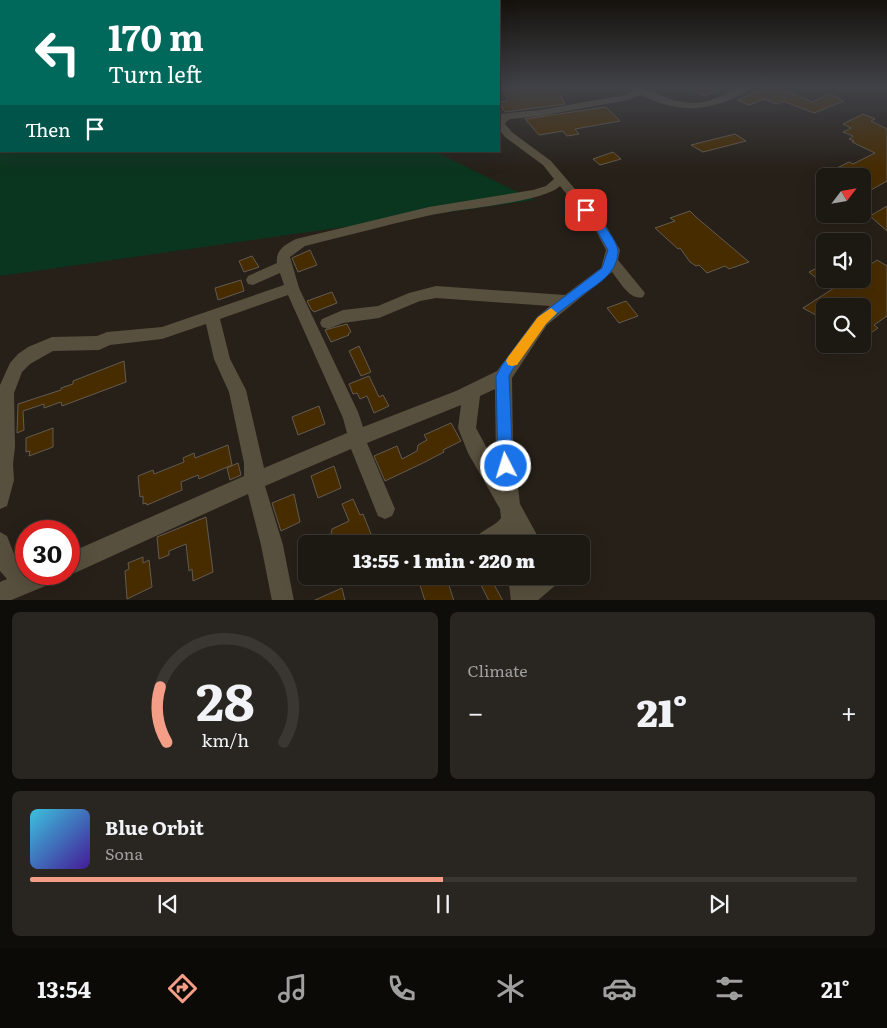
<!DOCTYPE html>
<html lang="en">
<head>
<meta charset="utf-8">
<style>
  body { margin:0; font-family:Literata,serif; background:#292520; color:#f1f3f6; height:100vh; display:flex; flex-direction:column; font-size:19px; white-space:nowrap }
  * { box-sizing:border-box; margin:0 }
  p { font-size:16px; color:#a0a09f }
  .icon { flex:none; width:28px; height:28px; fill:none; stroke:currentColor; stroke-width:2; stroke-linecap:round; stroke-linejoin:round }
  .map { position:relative; height:600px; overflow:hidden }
  .panel { display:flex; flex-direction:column; gap:12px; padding:12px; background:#0f0d0a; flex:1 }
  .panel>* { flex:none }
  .top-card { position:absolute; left:0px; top:0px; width:500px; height:152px; box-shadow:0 5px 20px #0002,0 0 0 1px #3a3732; background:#00695c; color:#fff; overflow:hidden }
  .needle { width:32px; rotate:59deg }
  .tools { position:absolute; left:816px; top:168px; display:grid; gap:10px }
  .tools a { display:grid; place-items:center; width:55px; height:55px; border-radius:8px; background:#1c1812; box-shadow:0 5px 20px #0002,0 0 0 1px #3a3732; font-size:25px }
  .speed { position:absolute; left:15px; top:520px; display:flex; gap:10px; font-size:25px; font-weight:700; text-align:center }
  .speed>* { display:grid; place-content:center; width:65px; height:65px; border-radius:50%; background:#1c1812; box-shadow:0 5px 20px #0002,0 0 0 1px #3a3732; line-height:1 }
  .speed .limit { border:8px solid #d22; background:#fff; color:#111 }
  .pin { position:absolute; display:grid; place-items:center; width:42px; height:42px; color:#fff; margin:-21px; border-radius:10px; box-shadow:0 2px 8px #0006 }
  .me { position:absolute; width:55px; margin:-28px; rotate:355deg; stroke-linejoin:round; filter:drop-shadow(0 0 4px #0008) }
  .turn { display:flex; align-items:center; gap:18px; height:105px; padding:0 25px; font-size:22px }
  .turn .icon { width:65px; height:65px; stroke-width:2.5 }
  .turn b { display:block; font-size:35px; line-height:42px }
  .then { display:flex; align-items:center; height:48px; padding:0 25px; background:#0003; gap:10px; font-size:19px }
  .big { font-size:38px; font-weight:800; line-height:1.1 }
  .panel .widget { flex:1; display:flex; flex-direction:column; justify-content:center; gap:8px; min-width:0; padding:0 18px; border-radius:8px; background:#292520 }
  .panel .dial { align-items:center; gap:0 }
  .dial svg { height:130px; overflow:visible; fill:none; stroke:#3a3732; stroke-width:7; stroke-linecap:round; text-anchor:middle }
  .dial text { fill:#f1f3f6; stroke:none }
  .song { display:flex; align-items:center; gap:15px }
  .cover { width:60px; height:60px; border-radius:8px; background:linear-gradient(135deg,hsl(190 70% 55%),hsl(260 70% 35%)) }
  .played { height:5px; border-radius:2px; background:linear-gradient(90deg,#f49e88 50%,#3a3732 50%) }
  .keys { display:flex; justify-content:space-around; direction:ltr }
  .heat { display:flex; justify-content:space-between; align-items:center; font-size:28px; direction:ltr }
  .panel .tiles { flex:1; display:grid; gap:12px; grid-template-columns:1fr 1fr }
  .widget:last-child { grid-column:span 2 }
  .trip { position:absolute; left:298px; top:535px; width:292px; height:50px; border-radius:8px; background:#1c1812; box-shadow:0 5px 20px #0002,0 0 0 1px #3a3732; font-weight:800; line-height:50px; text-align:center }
  .tab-bar { display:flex; height:80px; justify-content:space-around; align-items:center; background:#0b0a07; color:#a0a09f }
  .tab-bar .icon { width:35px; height:35px }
  .tab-bar .selected { color:#f49e88 }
  .tab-bar b { font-size:22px; color:#f1f3f6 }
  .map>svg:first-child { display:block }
  .green { fill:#0a351e }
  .building { fill:#472c00; stroke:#625b52 }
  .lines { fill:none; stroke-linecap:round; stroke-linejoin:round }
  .minor { fill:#58503e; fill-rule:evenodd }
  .route { fill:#1a73e8; stroke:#114b97 }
  .slow { fill:#f59e0b }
</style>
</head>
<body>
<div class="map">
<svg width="887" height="601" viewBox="0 0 887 601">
  <rect width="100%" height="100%" fill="#262018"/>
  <!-- green -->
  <polygon class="green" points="0,87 1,151 434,151 534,200 0,276"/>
  <!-- building -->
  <g class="building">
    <polygon points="526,87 556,87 565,104 505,112 499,102 508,101 504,91 509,91 508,89"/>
    <polygon points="688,87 725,87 725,88 704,96"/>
    <polygon points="767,87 777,87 812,102 830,94 844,101 814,113 783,101 777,104 764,99 749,105 738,100"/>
    <polygon points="606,107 620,121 575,129 579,134 567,136 563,131 539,135 525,119"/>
    <polygon points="863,114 875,119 871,121 887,129 887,181 862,195 862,176 821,176 849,162 853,164 875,153 852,142 854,141 849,139 853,136 843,132 851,128 843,124"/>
    <polygon points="735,134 746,141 703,152 691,145"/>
    <polygon points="613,152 621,159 600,165 593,159"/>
    <polygon points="887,206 887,231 870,216"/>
    <polygon points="690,211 696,217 749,262 729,269 725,266 707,273 699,265 696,266 690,262 680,248 678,249 655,228 675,221 670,218"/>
    <polygon points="310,250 317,265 298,272 292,258"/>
    <polygon points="252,256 259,267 244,272 239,261"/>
    <polygon points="877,260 887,266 887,316 874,325 878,328 862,339 862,306 825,306 825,320 803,308 848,279 862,279 862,270"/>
    <polygon points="825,264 825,273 816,278 809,272"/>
    <polygon points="241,280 244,291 218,300 215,288"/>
    <polygon points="332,292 337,303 314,312 311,309 307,301"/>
    <polygon points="626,301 638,316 619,323 607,308"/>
    <polygon points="347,324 351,332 348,334 349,335 331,342 325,330"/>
    <polygon points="819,344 856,344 843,353 819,345"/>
    <polygon points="359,346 371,372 361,376 349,351"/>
    <polygon points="124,361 126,382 62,406 61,402 44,408 44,404 23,411 24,430 17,433 18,404 61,390 61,388 73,384 73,381"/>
    <polygon points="369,376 379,397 383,395 389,406 374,413 367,396 360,399 357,393 353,394 349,384"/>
    <polygon points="319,406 325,424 298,435 292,417"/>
    <polygon points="451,423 461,441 443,450 444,452 423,463 385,481 374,456 397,446 402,459 417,451 418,445 427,440 424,435"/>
    <polygon points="53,428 53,447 29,456 30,451 26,452 26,438"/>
    <polygon points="228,445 232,465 199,479 198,475 181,482 182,490 147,505 146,503 143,504 143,496 140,497 138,476 153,470 154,474 184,462 183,458 194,453 195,458"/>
    <polygon points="238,463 241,475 230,480 227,468"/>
    <polygon points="334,466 341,488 318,498 311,476"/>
    <polygon points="294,494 300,522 281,531 272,503"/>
    <polygon points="353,499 360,515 363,514 375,544 329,544 332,529 349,521 342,504"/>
    <polygon points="206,517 213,572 193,581 192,569 189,571 186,544 169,551 169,555 159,559 157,537"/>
    <polygon points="143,557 143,563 149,560 152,587 127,599 125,571 129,569 128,563"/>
    <polygon points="440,576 446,576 454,601 425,601 420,585"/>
    <polygon points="490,577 503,601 489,601 480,583"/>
    <polygon points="342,588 345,601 313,601"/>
  </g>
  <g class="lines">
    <!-- minor -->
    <g class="minor">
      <path d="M629,87C651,87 669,103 693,103C715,103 731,87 753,87C748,91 741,94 736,97C703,113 673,111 641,95L628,100L540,116L510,119L506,122L505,124L513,133L551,161L605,224L620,250L618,260L645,293L643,297C630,301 620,282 612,272L547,325L512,378L513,447L520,504L542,544H472C477,530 493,529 501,518L500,509L468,453L458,428L461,405L367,443L395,509L392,516L385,519L378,516L351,449L265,486L283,545L294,601H272L261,545L248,494L77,572L69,575L66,574H69V553L244,476V463L229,392L214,359L206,324L162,339L110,345L99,350L53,351L30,364L22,372L14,393L15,447L13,464L14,480L7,506L0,509V385L10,363L18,354L28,347L52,337L97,336L107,332L162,327L284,285L280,273L253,285L248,284L246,280L248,276L277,263C275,250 286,244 296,239L429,207L533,190L546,186L554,179L543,165L505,137L499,129V114L540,110L625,95L634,91ZM560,186L595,229L606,250L601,268L565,295L436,286L409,293L378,306L343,310L322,319L320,323L322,327L328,329L343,323L379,318L420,301L436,298L550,306L537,317L497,371L456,391L363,427L358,412L299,288L290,257L305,246C346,236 386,225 427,216C455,209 543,203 560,186ZM288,295L343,418L347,433L264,468L246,390L230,359L220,319ZM495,389L496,465L476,428L480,396Z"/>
      <rect x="0" y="136" width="1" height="6"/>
      <polygon points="0,532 7,536 14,554 26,567 26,574 58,574 55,582 9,601 0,601 0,582 7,579 0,571"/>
      <polygon points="508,576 560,576 557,584 537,601 511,601"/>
    </g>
  </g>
  <!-- sky -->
  <linearGradient id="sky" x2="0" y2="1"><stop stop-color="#15120d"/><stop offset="0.51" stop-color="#414248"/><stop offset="1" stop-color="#414248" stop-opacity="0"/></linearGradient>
  <rect width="887" height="171" fill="url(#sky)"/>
  <!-- route -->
  <path class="route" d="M586,207L589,208C597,217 618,240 618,252C617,276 593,286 577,299C567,306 556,314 547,323C533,337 522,356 511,372L509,376L513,466L511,471L506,473L501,471L498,466L496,376L502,365L538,317L602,268L608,250L596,229L581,210Z"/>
  <!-- slow -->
  <polygon class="slow" points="551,308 557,313 546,324 517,365 512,366 508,365 506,361 508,357 538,317"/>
</svg>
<div class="tools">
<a><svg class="needle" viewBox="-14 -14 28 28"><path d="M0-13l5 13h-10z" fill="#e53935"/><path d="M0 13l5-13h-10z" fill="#a0a09f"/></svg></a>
<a><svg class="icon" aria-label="sound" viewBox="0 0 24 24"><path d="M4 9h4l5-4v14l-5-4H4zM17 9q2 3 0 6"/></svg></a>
<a><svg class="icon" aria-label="search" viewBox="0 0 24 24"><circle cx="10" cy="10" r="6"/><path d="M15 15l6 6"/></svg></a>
</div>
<div class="speed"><div class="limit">30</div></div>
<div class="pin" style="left:586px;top:210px;background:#d93025"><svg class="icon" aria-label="arrive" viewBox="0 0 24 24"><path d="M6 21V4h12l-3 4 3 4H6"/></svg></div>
<svg class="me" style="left:506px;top:466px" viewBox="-20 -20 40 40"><circle r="17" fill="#1a73e8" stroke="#fff" stroke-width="3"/><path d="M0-11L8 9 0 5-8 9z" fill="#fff"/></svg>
<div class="trip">13:55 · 1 min · 220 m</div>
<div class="top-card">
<div class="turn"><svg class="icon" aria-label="left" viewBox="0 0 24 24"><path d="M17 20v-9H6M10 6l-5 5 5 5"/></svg><div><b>170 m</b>Turn left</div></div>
<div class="then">Then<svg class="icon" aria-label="arrive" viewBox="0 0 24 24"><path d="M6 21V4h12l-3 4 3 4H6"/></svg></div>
</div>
</div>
<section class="panel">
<div class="tiles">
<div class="widget dial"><svg viewBox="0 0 100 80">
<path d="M14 69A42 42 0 1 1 86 69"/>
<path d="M14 69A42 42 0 0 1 10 35" stroke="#f49e88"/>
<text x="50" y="56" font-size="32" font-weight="700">28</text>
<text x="50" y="72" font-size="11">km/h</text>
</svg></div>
<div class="widget"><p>Climate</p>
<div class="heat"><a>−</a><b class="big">21°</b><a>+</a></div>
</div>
<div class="widget">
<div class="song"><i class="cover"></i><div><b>Blue Orbit</b><p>Sona</p></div></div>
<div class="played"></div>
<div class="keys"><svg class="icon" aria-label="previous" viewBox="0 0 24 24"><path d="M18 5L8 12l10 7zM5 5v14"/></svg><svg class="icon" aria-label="pause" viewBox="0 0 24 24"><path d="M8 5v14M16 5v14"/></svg><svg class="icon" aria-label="next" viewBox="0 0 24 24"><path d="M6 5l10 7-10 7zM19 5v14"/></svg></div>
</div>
</div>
</section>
<nav class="tab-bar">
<b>13:54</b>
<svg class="icon selected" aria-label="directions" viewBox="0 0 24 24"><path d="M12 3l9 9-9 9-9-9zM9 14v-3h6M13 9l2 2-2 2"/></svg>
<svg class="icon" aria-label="music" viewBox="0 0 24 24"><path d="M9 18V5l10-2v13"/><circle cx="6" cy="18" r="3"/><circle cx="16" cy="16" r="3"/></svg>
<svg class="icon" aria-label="phone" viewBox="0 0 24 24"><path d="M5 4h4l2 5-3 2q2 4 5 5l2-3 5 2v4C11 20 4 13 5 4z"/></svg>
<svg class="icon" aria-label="climate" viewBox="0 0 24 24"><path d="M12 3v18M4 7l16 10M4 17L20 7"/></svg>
<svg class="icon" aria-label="car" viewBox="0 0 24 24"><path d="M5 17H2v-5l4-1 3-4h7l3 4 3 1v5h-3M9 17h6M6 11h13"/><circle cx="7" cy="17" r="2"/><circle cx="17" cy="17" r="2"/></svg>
<svg class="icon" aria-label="filters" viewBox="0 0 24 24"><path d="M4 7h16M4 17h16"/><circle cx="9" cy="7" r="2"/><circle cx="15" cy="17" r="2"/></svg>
<b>21°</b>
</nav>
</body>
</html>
